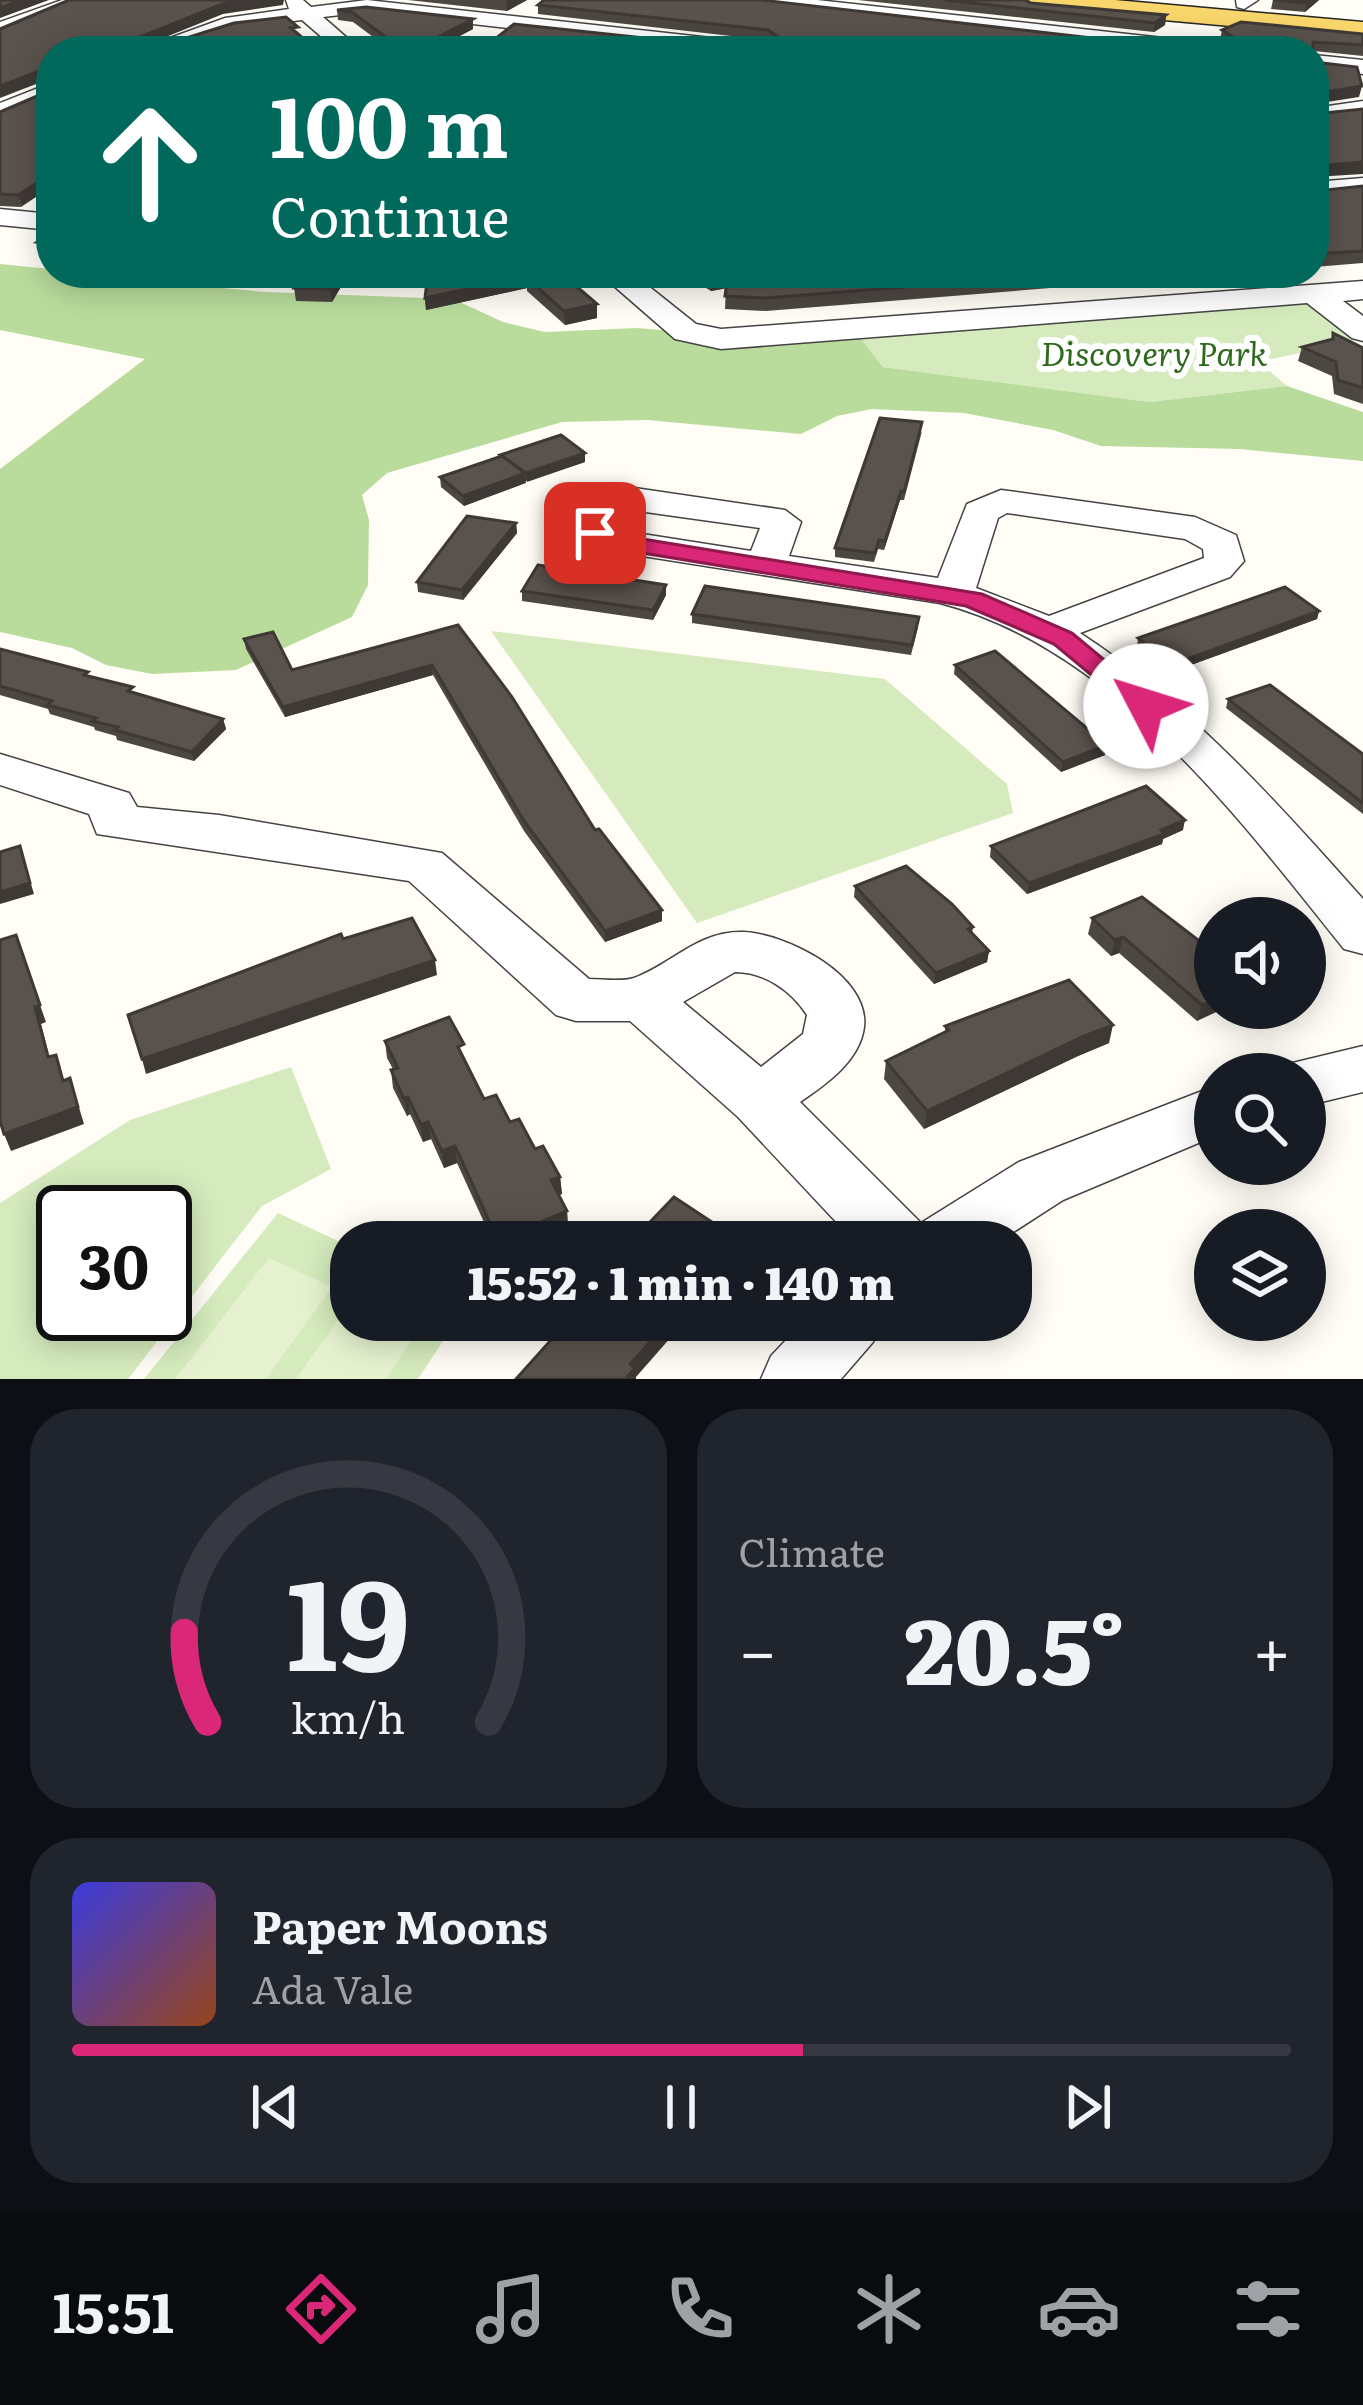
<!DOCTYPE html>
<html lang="en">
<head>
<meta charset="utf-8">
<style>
  body { margin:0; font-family:Literata,serif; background:#20242c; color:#f1f3f6; height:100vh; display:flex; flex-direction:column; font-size:45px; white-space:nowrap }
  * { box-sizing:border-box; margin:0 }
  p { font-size:39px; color:#9ea1a6 }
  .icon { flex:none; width:66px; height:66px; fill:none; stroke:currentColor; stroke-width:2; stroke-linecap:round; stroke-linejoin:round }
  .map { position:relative; height:1379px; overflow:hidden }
  .sheet { display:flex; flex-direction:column; gap:30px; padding:30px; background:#0d0f14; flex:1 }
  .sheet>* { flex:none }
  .top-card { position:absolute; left:36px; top:36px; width:1293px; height:252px; border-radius:48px; box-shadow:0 6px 30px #0003; background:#00695c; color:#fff; overflow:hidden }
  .controls { position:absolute; left:1194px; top:897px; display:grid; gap:24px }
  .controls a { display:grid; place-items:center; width:132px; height:132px; border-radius:50%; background:#171b24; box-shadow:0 6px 30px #0003; font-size:60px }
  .speed { position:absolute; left:36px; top:1185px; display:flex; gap:24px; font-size:60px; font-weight:700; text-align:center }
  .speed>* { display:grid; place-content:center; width:156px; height:156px; border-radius:50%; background:#171b24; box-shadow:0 6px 30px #0003; line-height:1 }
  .speed .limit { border:6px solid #111; border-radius:18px; background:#fff; color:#111 }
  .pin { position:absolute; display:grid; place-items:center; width:102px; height:102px; color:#fff; margin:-51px; border-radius:24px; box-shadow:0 6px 18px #0006 }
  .me { position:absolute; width:132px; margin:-66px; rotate:310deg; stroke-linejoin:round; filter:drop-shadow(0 0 9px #0008) }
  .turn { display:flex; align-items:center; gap:42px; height:252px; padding:0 36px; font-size:54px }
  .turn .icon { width:156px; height:156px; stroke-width:2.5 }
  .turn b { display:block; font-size:84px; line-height:102px }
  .big { font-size:90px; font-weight:800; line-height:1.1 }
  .sheet .widget { flex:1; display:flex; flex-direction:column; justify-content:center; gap:18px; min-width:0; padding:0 42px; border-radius:48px; background:#20242c }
  .sheet .dial { align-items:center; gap:0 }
  .dial svg { height:312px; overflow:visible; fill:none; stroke:#363941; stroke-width:7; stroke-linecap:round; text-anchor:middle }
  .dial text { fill:#f1f3f6; stroke:none }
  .song { display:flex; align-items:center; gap:36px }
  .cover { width:144px; height:144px; border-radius:18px; background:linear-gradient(135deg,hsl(240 70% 55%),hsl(20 70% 35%)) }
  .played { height:12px; border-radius:6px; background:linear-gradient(90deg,#db2777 60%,#363941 60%) }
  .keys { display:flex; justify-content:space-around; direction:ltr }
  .heat { display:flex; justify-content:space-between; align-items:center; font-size:66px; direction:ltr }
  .sheet .tiles { flex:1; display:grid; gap:30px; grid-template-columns:1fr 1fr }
  .widget:last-child { grid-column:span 2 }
  .trip { position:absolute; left:330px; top:1221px; width:702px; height:120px; border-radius:48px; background:#171b24; box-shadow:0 6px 30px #0003; font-weight:800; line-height:120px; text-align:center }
  .tabs { display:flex; height:192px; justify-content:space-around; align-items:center; background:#090b0e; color:#9ea1a6 }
  .tabs .icon { width:84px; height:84px }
  .tabs .on { color:#db2777 }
  .tabs b { font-size:54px; color:#f1f3f6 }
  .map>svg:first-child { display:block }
  .green { fill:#d5ebbd; fill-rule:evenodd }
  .forest { fill:#b9dc9c }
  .pitch { fill:#e6f2cf }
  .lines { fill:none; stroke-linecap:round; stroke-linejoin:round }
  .minor-casing { stroke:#444; stroke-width:3 }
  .major-casing { stroke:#222; stroke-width:3 }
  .minor { fill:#fff; fill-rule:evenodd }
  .major { fill:#f9d66b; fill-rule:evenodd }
  .wall { fill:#4d4742 }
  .shaded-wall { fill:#3f3936 }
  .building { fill:#5a524d; stroke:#3f3936; stroke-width:3 }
  .route { fill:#db2777; stroke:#8e194d; stroke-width:3 }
  .labels { text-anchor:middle; stroke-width:12; stroke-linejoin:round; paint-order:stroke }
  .far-park-label { font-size:33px; font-style:italic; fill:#2f6b1f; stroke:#fff }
</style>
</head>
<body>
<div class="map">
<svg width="1363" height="1379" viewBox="0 0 1363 1379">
  <rect width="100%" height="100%" fill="#fffdf5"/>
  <!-- green -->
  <g class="green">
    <polygon points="1314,294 1363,339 1259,362 1287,386 1150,402 883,367 855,331"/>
    <polygon points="491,631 885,679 1007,784 1013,813 697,923"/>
    <path d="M291,1067L331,1169L262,1206L128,1379H0V1203L130,1120ZM165,1212V1314H63V1212Z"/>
    <polygon points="278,1213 351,1247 351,1320 457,1320 418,1379 144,1379"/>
  </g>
  <!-- forest -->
  <polygon class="forest" points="0,264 51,269 51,273 266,292 453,299 503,322 545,332 637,328 686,332 855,331 883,367 1150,402 1287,386 1363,412 1363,461 1239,449 1101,446 1053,430 964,413 872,409 837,416 801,434 647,420 562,422 387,473 362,495 369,520 368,585 352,617 236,670 152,674 106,665 72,648 0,632 0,469 145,359 0,330"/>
  <!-- pitch -->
  <g class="pitch">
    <polygon points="269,1258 332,1287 266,1379 175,1379"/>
    <polygon points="351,1302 351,1320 400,1320 419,1329 386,1379 296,1379"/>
  </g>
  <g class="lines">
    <!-- minor casing -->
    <g class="minor-casing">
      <g id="minor">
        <polygon points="62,0 91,0 0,35 0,22"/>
        <polygon points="286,0 303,0 311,7 367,0 767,44 778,51 710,51 367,12 323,17 362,51 338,51 302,20 235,28 166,51 134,51 225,18 289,9"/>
        <polygon points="753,0 817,0 1218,44 1229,51 1160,51 763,6"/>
        <polygon points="1236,0 1258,0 1244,9 1237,7"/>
        <polygon points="1314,55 1363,60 1363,74 1314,69"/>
        <polygon points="51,83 51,98 0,119 0,103"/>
        <polygon points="1363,101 1363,115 1314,122 1314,108"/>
        <polygon points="1363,178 1363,194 1314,198 1314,182"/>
        <polygon points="0,209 51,214 51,230 0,225"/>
        <polygon points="599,273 632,273 696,324 721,329 1363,281 1363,299 1343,301 1363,316 1363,341 1352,338 1307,303 721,349 675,339"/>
        <path d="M621,486L785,510L801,522L789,556L938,578L967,504L1001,490L1195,517L1236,535L1244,561L1230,577L1080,633C1183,700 1265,789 1346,880L1363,899V954L1344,949C1237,816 1113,648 940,603L592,548L575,533L608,489ZM631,510L760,528L751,551L617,530ZM1007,513L1185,539L1203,549L1204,558L1049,616L976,588L998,518Z"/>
        <path d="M0,754L129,793L137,807L219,815L442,853L589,979C602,979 622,982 634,978C672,964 699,930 744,932C786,934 870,975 864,1027C860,1061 825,1085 800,1102L921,1223L1019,1162L1215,1086V1136L1063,1200L998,1242H855L738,1117L630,1021H576L556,1015L409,881L97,834L89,814L0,785ZM735,972C764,972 791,990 807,1015L803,1034L761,1067L683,1002Z"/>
        <polygon points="1363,1046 1363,1092 1305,1106 1305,1074 1280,1074 1284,1065"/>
        <polygon points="805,1320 883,1320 873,1342 841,1379 761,1379 771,1356"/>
      </g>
    </g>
    <!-- major casing -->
    <g class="major-casing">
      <polygon id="major" points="1017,0 1115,0 1363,22 1363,38 1030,8"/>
    </g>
    <!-- minor -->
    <use href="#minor" class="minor"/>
    <!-- major -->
    <use href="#major" class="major"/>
  </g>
  <!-- wall -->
  <g class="wall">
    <polygon points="408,0 527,0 507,11"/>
    <polygon points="542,0 761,0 1127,42 1126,51 480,51 514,24 710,45 776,45 767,40 538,14 538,5"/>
    <polygon points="858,0 1025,0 1031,3 1166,15 1165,25 1154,32"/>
    <polygon points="1273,0 1319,0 1305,12 1271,9"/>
    <polygon points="337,10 473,29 431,51 392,51 353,22 338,20"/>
    <polygon points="1222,30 1363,34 1363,56 1314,51 1187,51 1227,44 1220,40"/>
    <polygon points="0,112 21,207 0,206"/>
    <polygon points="1363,186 1363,263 1314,267 1314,188 1317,191"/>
    <polygon points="37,242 51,243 51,270 46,269 42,256 45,255 40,254"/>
    <polygon points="74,273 184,273 168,286"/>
    <polygon points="209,273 415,273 399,282 345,280 332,302 296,301 294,288 298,282"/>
    <polygon points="428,273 561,273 597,304 597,318 565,325 527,291 527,288 426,310 425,298"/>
    <polygon points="682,273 1236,273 766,311 725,309 726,288 711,291"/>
    <polygon points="1333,333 1363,348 1363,404 1334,394 1332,376 1298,361 1302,347 1331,340"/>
    <polygon points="922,431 904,500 900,500 884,550 878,549 874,562 835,557 835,548"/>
    <polygon points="585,453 585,462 526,481 464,506 441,487 440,477"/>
    <polygon points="516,523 517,533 463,600 418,592 417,582"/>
    <polygon points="522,591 666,595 653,620 522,601"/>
    <polygon points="1319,611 1317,619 1169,673 1137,647 1138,638"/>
    <polygon points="692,614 918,627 911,655 692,623"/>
    <polygon points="458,625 595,830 662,921 605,942 524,831 433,675 285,717 246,649 244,639 292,670"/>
    <polygon points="0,649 89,676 134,693 223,719 226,729 194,761 117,740 116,736 95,730 94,727 50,714 48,709 0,695"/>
    <polygon points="955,665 1105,755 1061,772 954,674"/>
    <polygon points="1228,699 1363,754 1363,814 1226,708"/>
    <polygon points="1183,830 1163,839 1162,844 1027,894 990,857 991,846"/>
    <polygon points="855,886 973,927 972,934 989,951 987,962 934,984 854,897"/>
    <polygon points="1142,897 1215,1008 1197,1021 1119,953 1111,956 1088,934 1092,918"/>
    <polygon points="945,1026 1109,1043 1078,1056 924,1129 884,1079 886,1061 945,1032"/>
    <polygon points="385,1041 465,1062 484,1099 510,1122 560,1177 562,1194 558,1195 567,1211 568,1229 537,1242 493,1242 457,1163 444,1168 431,1139 423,1142 410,1114 407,1116 393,1088 391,1070 393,1069 387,1058"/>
  </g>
  <!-- shaded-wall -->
  <g class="shaded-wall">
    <polygon points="21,0 49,0 0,18 0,8"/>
    <polygon points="252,0 284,0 283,5 223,14 131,51 128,42 222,4"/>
    <polygon points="509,0 527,0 507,11 506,1"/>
    <polygon points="1311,0 1319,0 1305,12 1307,3"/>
    <polygon points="1166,15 1165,25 1154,32 1155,23"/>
    <polygon points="473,19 473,29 431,51 411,51"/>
    <polygon points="47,68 49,79 0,98 0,86"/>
    <polygon points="1362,86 1359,97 1314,104 1314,94"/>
    <polygon points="1363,162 1363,174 1314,177 1314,169 1316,166"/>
    <polygon points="51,174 51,187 21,207 18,195"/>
    <polygon points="166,273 184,273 168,286"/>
    <polygon points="340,273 344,273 345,280 332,302 330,289"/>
    <polygon points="398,273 415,273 399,282"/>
    <polygon points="542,273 526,277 527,288 426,310 425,298"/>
    <polygon points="728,275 728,288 711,291 711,279"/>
    <polygon points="597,304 597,318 565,325 564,311"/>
    <polygon points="585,453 585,462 527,482 526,473"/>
    <polygon points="525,473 526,483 464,506 463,496"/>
    <polygon points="901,491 900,500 884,550 885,541"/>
    <polygon points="516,523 517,533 463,600 462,590"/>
    <polygon points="666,585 666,595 653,620 653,610"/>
    <polygon points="1319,611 1317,619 1169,673 1171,665"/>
    <polygon points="432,665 433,675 285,717 283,707"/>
    <polygon points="223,719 226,729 194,761 192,752"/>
    <polygon points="1107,745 1105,755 1061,772 1063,762"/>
    <polygon points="1185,820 1183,830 1163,839 1162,844 1027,894 1029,883"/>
    <polygon points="23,857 34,894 0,904 0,892"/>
    <polygon points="662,910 662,921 605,942 605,931"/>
    <polygon points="1123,937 1119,953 1111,956 1115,940"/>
    <polygon points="989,951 987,962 934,984 936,973"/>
    <polygon points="435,960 437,975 146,1074 142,1059"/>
    <polygon points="1215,999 1215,1008 1225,1008 1197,1021 1202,1005"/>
    <polygon points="40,1005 46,1022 41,1024 54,1074 35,1007"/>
    <polygon points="1113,1025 1109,1043 1078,1056 924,1129 927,1111 1082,1037"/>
    <polygon points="70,1078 84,1124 11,1151 4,1134"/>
    <polygon points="408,1097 410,1114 407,1116 404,1099"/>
    <polygon points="428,1122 431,1139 423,1142 421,1125"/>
    <polygon points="455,1146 457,1163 444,1168 442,1151"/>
    <polygon points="560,1177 562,1194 552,1198 551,1180"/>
    <polygon points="567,1211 568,1229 537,1242 498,1242"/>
    <polygon points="669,1320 686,1320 636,1377 636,1379 625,1379 630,1364"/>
  </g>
  <!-- building -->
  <g class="building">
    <polygon points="0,0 21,0 0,8"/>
    <polygon points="69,0 252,0 222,4 128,42 164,45 234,23 286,17 298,27 291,28 318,51 51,51 51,71 47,68 0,86 0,29"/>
    <polygon points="544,0 761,0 1127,42 1114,51 480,51 514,24 710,45 778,45 783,40 768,30 538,5"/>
    <polygon points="945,0 1025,0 1031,3 1166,15 1155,23"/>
    <polygon points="1273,0 1311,0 1307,3"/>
    <polygon points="366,7 473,19 411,51 404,51 352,12 337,10"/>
    <polygon points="1241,22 1363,34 1363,45 1313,42 1313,51 1187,51 1197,45 1234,44 1233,37 1222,30"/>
    <polygon points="1314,62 1357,67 1362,86 1314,94"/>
    <polygon points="51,90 51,174 18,195 0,194 0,112"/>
    <polygon points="1363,109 1363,162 1316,166 1314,169 1314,114"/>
    <polygon points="1363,186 1363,251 1314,254 1314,188 1317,191"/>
    <polygon points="51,232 51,243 37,242"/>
    <polygon points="304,273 340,273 330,289 294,288"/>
    <polygon points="428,273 542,273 425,298"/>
    <polygon points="549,273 561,273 597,304 564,311 526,277"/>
    <polygon points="702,273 1080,273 766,298 725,296 728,275 711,279"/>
    <polygon points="1333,333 1363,348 1363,388 1338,380 1336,362 1302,347 1333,339"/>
    <polygon points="880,418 922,422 904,492 901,491 885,541 879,540 875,553 835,548"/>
    <polygon points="561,435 585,453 526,473 500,455"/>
    <polygon points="502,456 525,473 463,496 440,477"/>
    <polygon points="467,516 516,523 462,590 417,582"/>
    <polygon points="538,565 666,585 653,610 522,591"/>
    <polygon points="705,586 919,617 912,645 692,614"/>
    <polygon points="1285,587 1319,611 1171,665 1138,638"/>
    <polygon points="458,625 512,697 595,830 599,829 662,910 605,931 524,821 432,665 283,707 244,639 273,632 292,670"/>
    <polygon points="0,649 88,672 84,675 133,687 128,691 223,719 192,752 115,730 118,727 92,721 96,718 47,705 52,701 0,686"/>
    <polygon points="995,651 1107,745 1063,762 955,665"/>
    <polygon points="1270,685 1363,754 1363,803 1228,699"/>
    <polygon points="1146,786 1185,820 1161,830 1164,834 1029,883 991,846"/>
    <polygon points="20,846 30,883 0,892 0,852"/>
    <polygon points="906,866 952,904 973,927 968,929 989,951 936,973 855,886"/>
    <polygon points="1142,897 1215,953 1215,999 1202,1005 1123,937 1115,940 1092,918"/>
    <polygon points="412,918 435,960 142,1059 128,1015 341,934 343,939"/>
    <polygon points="16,935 40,1005 35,1007 48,1057 56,1055 63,1081 70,1078 78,1107 4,1134 0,1121 0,940"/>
    <polygon points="1069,980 1113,1025 1082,1037 927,1111 886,1061 949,1030 945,1026"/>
    <polygon points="449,1017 464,1044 458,1047 484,1099 496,1095 510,1122 519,1119 535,1149 543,1146 560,1177 551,1180 567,1211 498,1240 455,1146 442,1151 428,1122 421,1125 408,1097 404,1099 391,1070 398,1068 385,1041"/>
    <polygon points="674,1197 736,1238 732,1242 631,1242"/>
    <polygon points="569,1320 670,1320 630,1364 635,1368 625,1379 516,1379"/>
  </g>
  <!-- route -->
  <polygon class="route" points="595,526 612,534 982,594 1072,633 1160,706 1146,715 1136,712 1054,644 966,606 606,547 583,533"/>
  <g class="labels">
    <!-- far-park labels -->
    <g class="far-park-label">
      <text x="1154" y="366">Discovery Park</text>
    </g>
  </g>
</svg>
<div class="controls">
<a><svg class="icon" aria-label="sound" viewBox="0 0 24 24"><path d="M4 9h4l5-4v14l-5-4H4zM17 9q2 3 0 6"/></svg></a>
<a><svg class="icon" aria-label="search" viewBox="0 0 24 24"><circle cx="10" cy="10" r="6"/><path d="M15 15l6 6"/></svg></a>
<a><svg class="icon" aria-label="layers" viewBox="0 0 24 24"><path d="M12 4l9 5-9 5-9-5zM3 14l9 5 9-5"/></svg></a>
</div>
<div class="speed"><div class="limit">30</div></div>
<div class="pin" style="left:595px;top:533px;background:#d93025"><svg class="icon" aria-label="arrive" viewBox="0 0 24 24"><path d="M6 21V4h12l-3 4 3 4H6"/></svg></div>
<svg class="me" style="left:1146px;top:706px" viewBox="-20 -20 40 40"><circle r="19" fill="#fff"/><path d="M0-13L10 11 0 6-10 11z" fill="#db2777"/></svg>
<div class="trip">15:52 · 1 min · 140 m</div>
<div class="top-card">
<div class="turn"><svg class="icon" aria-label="ahead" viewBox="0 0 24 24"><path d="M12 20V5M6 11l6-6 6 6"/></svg><div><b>100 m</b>Continue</div></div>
</div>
</div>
<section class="sheet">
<div class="tiles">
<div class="widget dial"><svg viewBox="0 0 100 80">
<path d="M14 69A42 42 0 1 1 86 69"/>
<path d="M14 69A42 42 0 0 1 8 46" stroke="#db2777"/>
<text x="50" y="56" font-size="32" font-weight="700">19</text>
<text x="50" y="72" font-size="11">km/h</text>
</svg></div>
<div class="widget"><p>Climate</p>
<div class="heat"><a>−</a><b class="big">20.5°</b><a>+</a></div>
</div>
<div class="widget">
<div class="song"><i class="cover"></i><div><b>Paper Moons</b><p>Ada Vale</p></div></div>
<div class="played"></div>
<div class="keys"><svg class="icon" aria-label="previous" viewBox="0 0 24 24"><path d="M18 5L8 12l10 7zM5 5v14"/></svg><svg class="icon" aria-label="pause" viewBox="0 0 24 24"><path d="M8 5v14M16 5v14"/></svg><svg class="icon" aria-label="next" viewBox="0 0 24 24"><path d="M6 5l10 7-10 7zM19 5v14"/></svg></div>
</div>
</div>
</section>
<nav class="tabs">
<b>15:51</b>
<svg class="icon on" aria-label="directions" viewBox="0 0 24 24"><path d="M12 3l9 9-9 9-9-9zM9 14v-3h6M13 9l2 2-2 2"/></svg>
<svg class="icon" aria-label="music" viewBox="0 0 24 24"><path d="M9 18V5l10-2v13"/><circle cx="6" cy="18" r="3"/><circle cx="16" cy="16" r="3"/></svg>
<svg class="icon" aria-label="phone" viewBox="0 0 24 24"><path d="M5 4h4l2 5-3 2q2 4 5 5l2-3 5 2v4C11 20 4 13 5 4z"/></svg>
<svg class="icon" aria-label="climate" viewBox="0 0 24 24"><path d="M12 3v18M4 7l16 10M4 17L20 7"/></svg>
<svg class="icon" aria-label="car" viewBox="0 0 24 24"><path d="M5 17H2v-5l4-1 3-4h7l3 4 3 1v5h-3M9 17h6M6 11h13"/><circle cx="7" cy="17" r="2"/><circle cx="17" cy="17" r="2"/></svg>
<svg class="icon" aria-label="filters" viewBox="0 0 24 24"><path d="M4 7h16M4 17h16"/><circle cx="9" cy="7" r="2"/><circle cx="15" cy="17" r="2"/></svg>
</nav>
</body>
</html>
